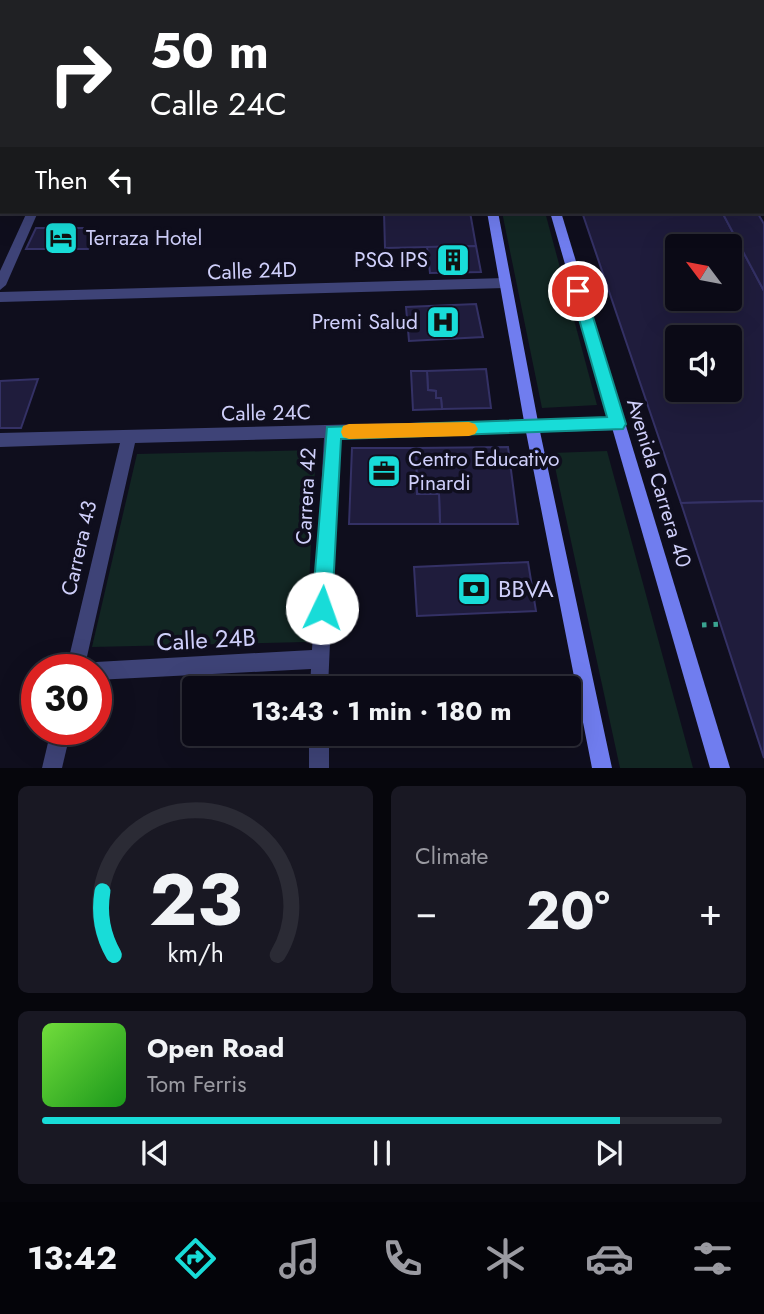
<!DOCTYPE html>
<html lang="en">
<head>
<meta charset="utf-8">
<style>
  body { margin:0; font-family:Jost,sans-serif; background:#191823; color:#f1f3f6; height:100vh; display:flex; flex-direction:column; font-size:26px; white-space:nowrap }
  * { box-sizing:border-box; margin:0 }
  p { font-size:23px; color:#9a9aa1 }
  .icon { flex:none; width:38px; height:38px; fill:none; stroke:currentColor; stroke-width:2; stroke-linecap:round; stroke-linejoin:round }
  .map { position:relative; height:768px; overflow:hidden }
  .side { display:flex; flex-direction:column; gap:18px; padding:18px; background:#06060c; flex:1 }
  .side>* { flex:none }
  .guide { position:absolute; left:0px; top:0px; width:765px; height:214px; box-shadow:0 7px 28px #0002,0 0 0 2px #2b2b35; background:#202124; color:#fff; overflow:hidden }
  .needle { width:46px; rotate:302deg }
  .buttons { position:absolute; left:665px; top:234px; display:grid; gap:14px }
  .buttons a { display:grid; place-items:center; width:77px; height:77px; border-radius:7px; background:#0b0a16; box-shadow:0 7px 28px #0002,0 0 0 2px #2b2b35; font-size:35px }
  .speed { position:absolute; left:21px; top:654px; display:flex; gap:14px; font-size:35px; font-weight:700; text-align:center }
  .speed>* { display:grid; place-content:center; width:91px; height:91px; border-radius:50%; background:#0b0a16; box-shadow:0 7px 28px #0002,0 0 0 2px #2b2b35; line-height:1 }
  .speed .limit { border:10px solid #d22; background:#fff; color:#111 }
  .pin { position:absolute; display:grid; place-items:center; width:60px; height:60px; color:#fff; margin:-30px; border:4px solid #fff; border-radius:50%; box-shadow:0 2px 7px #0007 }
  .me { position:absolute; width:77px; margin:-38px; rotate:3deg; stroke-linejoin:round; filter:drop-shadow(0 0 5px #0008) }
  .turn { display:flex; align-items:center; gap:24px; height:147px; padding:0 35px; font-size:32px }
  .turn .icon { width:91px; height:91px; stroke-width:2.5 }
  .turn b { display:block; font-size:49px; line-height:60px }
  .then { display:flex; align-items:center; height:66px; padding:0 35px; background:#0003; gap:14px; font-size:26px }
  .big { font-size:52px; font-weight:700; line-height:1.1 }
  .side .widget { flex:1; display:flex; flex-direction:column; justify-content:center; gap:10px; min-width:0; padding:0 24px; border-radius:10px; background:#191823 }
  .side .dial { align-items:center; gap:0 }
  .dial svg { height:182px; overflow:visible; fill:none; stroke:#2b2b35; stroke-width:7; stroke-linecap:round; text-anchor:middle }
  .dial text { fill:#f1f3f6; stroke:none }
  .song { display:flex; align-items:center; gap:21px }
  .cover { width:84px; height:84px; border-radius:10px; background:linear-gradient(135deg,hsl(100 70% 55%),hsl(120 70% 35%)) }
  .played { height:7px; border-radius:4px; background:linear-gradient(90deg,#18dcd8 85%,#2b2b35 85%) }
  .keys { display:flex; justify-content:space-around; direction:ltr }
  .heat { display:flex; justify-content:space-between; align-items:center; font-size:38px; direction:ltr }
  .side .tiles { flex:1; display:grid; gap:18px; grid-template-columns:1fr 1fr }
  .widget:last-child { grid-column:span 2 }
  .trip { position:absolute; left:182px; top:676px; width:399px; height:70px; border-radius:7px; background:#0b0a16; box-shadow:0 7px 28px #0002,0 0 0 2px #2b2b35; font-weight:700; line-height:70px; text-align:center }
  .tabs { display:flex; height:112px; justify-content:space-around; align-items:center; background:#040409; color:#9a9aa1 }
  .tabs .icon { width:49px; height:49px }
  .tabs .on { color:#18dcd8 }
  .tabs b { font-size:32px; color:#f1f3f6 }
  .map>svg:first-child { display:block }
  .green { fill:#122623 }
  .building { fill:#1f1c3c; stroke:#343165; stroke-width:2; fill-rule:evenodd }
  .lines { fill:none; stroke-linecap:round; stroke-linejoin:round }
  .path-far1 { stroke:#3aa390; stroke-width:2.5; stroke-dasharray:2.5 3.5; stroke-linecap:butt }
  .path { stroke:#3aa390; stroke-width:5; stroke-dasharray:4.5 7; stroke-linecap:butt }
  .service { fill:#3e4377; fill-rule:evenodd }
  .minor { fill:#3e4377; fill-rule:evenodd }
  .tertiary { fill:#3e4377; fill-rule:evenodd }
  .secondary { fill:#707def; fill-rule:evenodd }
  .primary { fill:#a862ee; fill-rule:evenodd }
  .route { fill:#18dcd8; stroke:#108f8c; stroke-width:2 }
  .slow { fill:#f59e0b }
  .labels { text-anchor:middle; stroke-width:7; stroke-linejoin:round; paint-order:stroke }
  .poi-label { font-size:21px; fill:#cfcffa; stroke:#0f0e1d; text-anchor:start }
  .street-label { font-size:21px; fill:#cfcffa; stroke:#0f0e1d }
  .near-poi-label { font-size:24px; fill:#cfcffa; stroke:#0f0e1d; text-anchor:start }
  .near-street-label { font-size:24px; fill:#cfcffa; stroke:#0f0e1d }
</style>
</head>
<body>
<div class="map">
<svg width="764" height="768" viewBox="0 0 764 768">
  <rect width="100%" height="100%" fill="#0f0e1d"/>
  <!-- green -->
  <g class="green">
    <polygon points="502,212 545,212 597,405 542,408"/>
    <polygon points="316,450 306,642 92,647 137,454"/>
    <polygon points="607,451 693,768 620,768 552,453"/>
  </g>
  <!-- building -->
  <g class="building">
    <polygon points="303,0 361,0 364,2 299,2"/>
    <polygon points="384,212 470,212 476,246 385,248"/>
    <path d="M582,212H722L764,291V501L681,503ZM677,247H730V299H677ZM677,338H730V390H677Z"/>
    <polygon points="722,212 757,212 764,224 764,291"/>
    <polygon points="36,228 96,228 88,249 26,249"/>
    <polygon points="476,246 481,272 430,273 427,247"/>
    <polygon points="476,304 483,337 409,341 406,307"/>
    <polygon points="486,369 491,408 442,409 441,398 436,398 436,391 428,390 427,371"/>
    <polygon points="411,371 427,371 428,390 436,391 436,398 441,398 442,409 413,410"/>
    <polygon points="38,379 21,428 0,428 0,381"/>
    <polygon points="508,447 518,524 440,524 439,494 417,494 416,448"/>
    <polygon points="352,448 416,448 417,494 439,494 440,524 349,524"/>
    <polygon points="764,501 764,758 681,503"/>
    <polygon points="528,562 536,611 417,616 414,567"/>
  </g>
  <g class="lines">
    <!-- path-far1 -->
    <polyline class="path-far1" points="197,2 203,0"/>
    <!-- path -->
    <polyline class="path" points="702,625 721,624"/>
    <!-- service -->
    <g class="service">
      <rect x="0" y="50" width="2" height="4"/>
      <rect x="0" y="65" width="2" height="5"/>
      <rect x="763" y="179" width="1" height="7"/>
    </g>
    <!-- minor -->
    <g class="minor">
      <polygon points="599,0 607,0 608,2 600,2"/>
      <polygon points="714,0 722,0 723,2 715,2"/>
      <rect x="763" y="8" width="1" height="4"/>
      <polygon points="763,61 764,62 764,68 763,67"/>
      <polygon points="0,170 2,170 0,177"/>
      <polygon points="27,212 38,212 6,285 0,290 0,271"/>
      <polygon points="505,278 511,283 505,288 0,302 0,292"/>
      <polygon points="618,418 623,420 625,424 623,428 618,430 339,438 328,688 310,688 311,669 96,680 96,670 87,670 89,664 96,662 312,650 324,438 135,443 84,670 66,670 120,443 0,447 0,433"/>
      <polygon points="51,730 71,730 62,768 42,768"/>
      <rect x="309" y="733" width="20" height="35"/>
    </g>
    <!-- tertiary -->
    <g class="tertiary">
      <rect x="763" y="144" width="1" height="6"/>
      <rect x="763" y="169" width="1" height="6"/>
      <polygon points="0,176 2,176 0,183"/>
    </g>
    <!-- secondary -->
    <g class="secondary">
      <polygon points="391,0 400,0 402,2 392,2"/>
      <polygon points="446,0 456,0 458,2 447,2"/>
      <polygon points="487,212 498,212 539,427 612,768 592,768 525,427"/>
      <polygon points="550,212 561,212 730,768 710,768"/>
    </g>
    <!-- primary -->
    <g class="primary">
      <polygon points="120,0 135,0 119,2"/>
      <polygon points="150,0 165,0 149,2"/>
      <polygon points="252,0 266,0 251,2"/>
      <polygon points="0,28 2,28 0,35"/>
      <rect x="0" y="42" width="2" height="6"/>
      <rect x="0" y="82" width="2" height="6"/>
    </g>
  </g>
  <!-- route -->
  <polygon class="route" points="578,286 585,291 626,424 623,429 341,439 332,608 329,616 322,618 315,616 312,608 327,427 607,417 571,291"/>
  <!-- slow -->
  <polygon class="slow" points="469,422 475,424 478,429 475,434 469,436 349,439 343,437 341,432 343,426 349,424"/>
  <!-- icons -->
  <defs>
    <g id="hotel-square" transform="scale(1.75)"><rect x="-9" y="-9" width="18" height="18" rx="4" fill="#18dcd8" stroke="#0f0e1d"/><path d="M-6-4.5h1.5V1H6V5H4.5V3h-9V5H-6ZM-4 0a1.8 1.8 0 1 1 3.6 0ZM.5 0V-2.5h3Q6-2.5 6 0Z" fill="#111"/></g>
    <g id="building-square" transform="scale(1.75)"><rect x="-9" y="-9" width="18" height="18" rx="4" fill="#18dcd8" stroke="#0f0e1d"/><path d="M-4-6H4V6H1V3H-1V6H-4ZM-2.5-4.3h1.7v1.8h-1.7ZM.8-4.3h1.7v1.8H.8ZM-2.5-1h1.7V.8h-1.7ZM.8-1h1.7V.8H.8Z" fill="#111"/></g>
    <g id="hospital-square" transform="scale(1.75)"><rect x="-9" y="-9" width="18" height="18" rx="4" fill="#18dcd8" stroke="#0f0e1d"/><path d="M-5-5h3v3.5h4V-5h3V5h-3V1.5h-4V5h-3Z" fill="#111"/></g>
    <g id="office-square" transform="scale(1.75)"><rect x="-9" y="-9" width="18" height="18" rx="4" fill="#18dcd8" stroke="#0f0e1d"/><path d="M-6-3h4V-5.5h4V-3h4V5H-6ZM-1-4.5V-3h2v-1.5ZM-6 0V1H6V0Z" fill="#111"/></g>
    <g id="bank-square" transform="scale(1.75)"><rect x="-9" y="-9" width="18" height="18" rx="4" fill="#18dcd8" stroke="#0f0e1d"/><path d="M-6-4H6V4H-6ZM0-2.3a2.3 2.3 0 1 0 0 4.6a2.3 2.3 0 1 0 0-4.6Z" fill="#111"/></g>
  </defs>
  <g fill-rule="evenodd">
    <use href="#hotel-square" x="61" y="238"/>
    <use href="#building-square" x="453" y="260"/>
    <use href="#hospital-square" x="443" y="322"/>
    <use href="#office-square" x="384" y="471"/>
    <use href="#bank-square" x="474" y="589"/>
  </g>
  <g class="labels">
    <!-- poi labels -->
    <g class="poi-label">
      <text x="86" y="245">Terraza Hotel</text>
      <text x="428" y="267" text-anchor="end">PSQ IPS</text>
      <text x="418" y="329" text-anchor="end">Premi Salud</text>
      <text x="408" y="466">Centro Educativo<tspan x="408" dy="24">Pinardi</tspan></text>
    </g>
    <!-- street labels -->
    <g class="street-label">
      <text transform="translate(252 271) rotate(-2)" y="7">Calle 24D</text>
      <text transform="translate(266 413) rotate(-1)" y="7">Calle 24C</text>
      <text transform="translate(659 483) rotate(73)" y="7">Avenida Carrera 40</text>
      <text transform="translate(306 496) rotate(-87)" y="7">Carrera 42</text>
      <text transform="translate(79 548) rotate(-77)" y="7">Carrera 43</text>
    </g>
    <!-- near-poi labels -->
    <g class="near-poi-label">
      <text x="498" y="597">BBVA</text>
    </g>
    <!-- near-street labels -->
    <g class="near-street-label">
      <text transform="translate(206 640) rotate(-3)" y="8">Calle 24B</text>
    </g>
  </g>
</svg>
<div class="buttons">
<a><svg class="needle" viewBox="-14 -14 28 28"><path d="M0-13l5 13h-10z" fill="#e53935"/><path d="M0 13l5-13h-10z" fill="#9a9aa1"/></svg></a>
<a><svg class="icon" aria-label="sound" viewBox="0 0 24 24"><path d="M4 9h4l5-4v14l-5-4H4zM17 9q2 3 0 6"/></svg></a>
</div>
<div class="speed"><div class="limit">30</div></div>
<div class="pin" style="left:578px;top:291px;background:#d93025"><svg class="icon" aria-label="arrive" viewBox="0 0 24 24"><path d="M6 21V4h12l-3 4 3 4H6"/></svg></div>
<svg class="me" style="left:322px;top:608px" viewBox="-20 -20 40 40"><circle r="19" fill="#fff"/><path d="M0-13L10 11 0 6-10 11z" fill="#18dcd8"/></svg>
<div class="trip">13:43 · 1 min · 180 m</div>
<div class="guide">
<div class="turn"><svg class="icon" aria-label="right" viewBox="0 0 24 24"><path d="M7 20v-9h11M14 6l5 5-5 5"/></svg><div><b>50 m</b>Calle 24C</div></div>
<div class="then">Then<svg class="icon" aria-label="left" viewBox="0 0 24 24"><path d="M17 20v-9H6M10 6l-5 5 5 5"/></svg></div>
</div>
</div>
<section class="side">
<div class="tiles">
<div class="widget dial"><svg viewBox="0 0 100 80">
<path d="M14 69A42 42 0 1 1 86 69"/>
<path d="M14 69A42 42 0 0 1 9 41" stroke="#18dcd8"/>
<text x="50" y="56" font-size="32" font-weight="700">23</text>
<text x="50" y="72" font-size="11">km/h</text>
</svg></div>
<div class="widget"><p>Climate</p>
<div class="heat"><a>−</a><b class="big">20°</b><a>+</a></div>
</div>
<div class="widget">
<div class="song"><i class="cover"></i><div><b>Open Road</b><p>Tom Ferris</p></div></div>
<div class="played"></div>
<div class="keys"><svg class="icon" aria-label="previous" viewBox="0 0 24 24"><path d="M18 5L8 12l10 7zM5 5v14"/></svg><svg class="icon" aria-label="pause" viewBox="0 0 24 24"><path d="M8 5v14M16 5v14"/></svg><svg class="icon" aria-label="next" viewBox="0 0 24 24"><path d="M6 5l10 7-10 7zM19 5v14"/></svg></div>
</div>
</div>
</section>
<nav class="tabs">
<b>13:42</b>
<svg class="icon on" aria-label="directions" viewBox="0 0 24 24"><path d="M12 3l9 9-9 9-9-9zM9 14v-3h6M13 9l2 2-2 2"/></svg>
<svg class="icon" aria-label="music" viewBox="0 0 24 24"><path d="M9 18V5l10-2v13"/><circle cx="6" cy="18" r="3"/><circle cx="16" cy="16" r="3"/></svg>
<svg class="icon" aria-label="phone" viewBox="0 0 24 24"><path d="M5 4h4l2 5-3 2q2 4 5 5l2-3 5 2v4C11 20 4 13 5 4z"/></svg>
<svg class="icon" aria-label="climate" viewBox="0 0 24 24"><path d="M12 3v18M4 7l16 10M4 17L20 7"/></svg>
<svg class="icon" aria-label="car" viewBox="0 0 24 24"><path d="M5 17H2v-5l4-1 3-4h7l3 4 3 1v5h-3M9 17h6M6 11h13"/><circle cx="7" cy="17" r="2"/><circle cx="17" cy="17" r="2"/></svg>
<svg class="icon" aria-label="filters" viewBox="0 0 24 24"><path d="M4 7h16M4 17h16"/><circle cx="9" cy="7" r="2"/><circle cx="15" cy="17" r="2"/></svg>
</nav>
</body>
</html>
